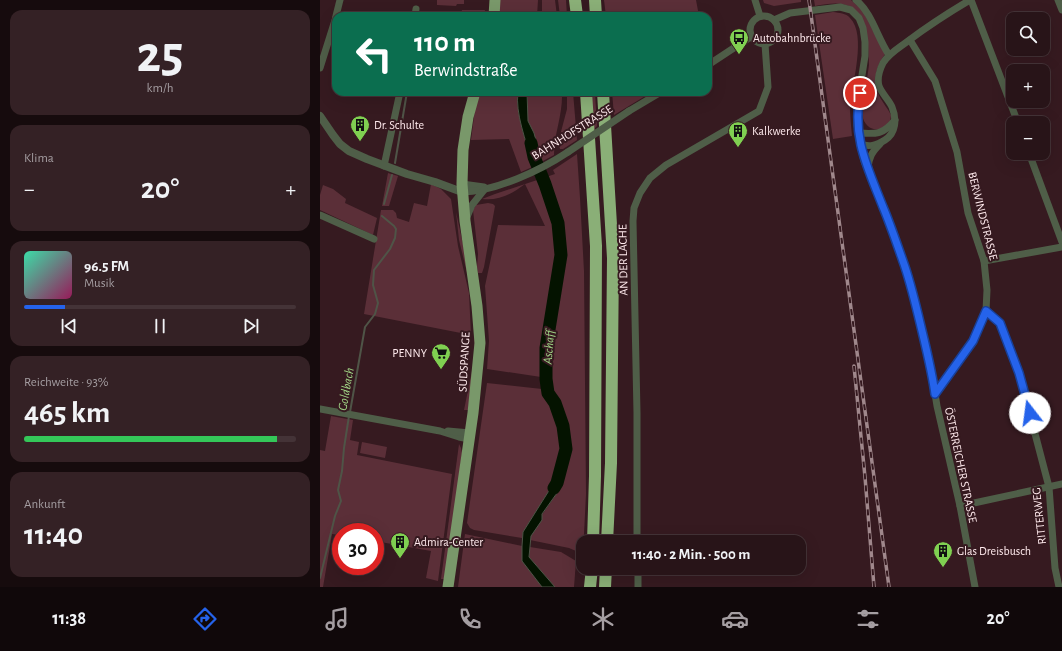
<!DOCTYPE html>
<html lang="de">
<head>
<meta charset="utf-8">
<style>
  body { margin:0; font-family:"Alegreya Sans",sans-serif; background:#342125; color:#f1f3f6; height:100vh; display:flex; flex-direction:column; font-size:15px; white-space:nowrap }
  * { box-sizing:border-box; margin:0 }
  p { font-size:13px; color:#a59ea2 }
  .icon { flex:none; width:22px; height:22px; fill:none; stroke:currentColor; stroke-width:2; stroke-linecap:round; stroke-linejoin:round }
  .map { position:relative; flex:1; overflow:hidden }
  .sheet { display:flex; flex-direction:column; gap:10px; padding:10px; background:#160b0d; width:320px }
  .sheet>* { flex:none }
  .banner { position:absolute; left:12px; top:12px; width:380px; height:84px; border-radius:12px; box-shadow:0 4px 16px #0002,0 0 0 1px #443337; background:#0b6e4f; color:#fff; overflow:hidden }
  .controls { position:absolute; left:686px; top:12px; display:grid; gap:8px }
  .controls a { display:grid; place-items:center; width:44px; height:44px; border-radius:8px; background:#281418; box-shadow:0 4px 16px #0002,0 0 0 1px #443337; font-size:20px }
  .speed { position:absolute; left:12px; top:523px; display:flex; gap:8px; font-size:20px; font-weight:700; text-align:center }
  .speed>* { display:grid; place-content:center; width:52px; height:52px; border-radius:50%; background:#281418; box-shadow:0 4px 16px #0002,0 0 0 1px #443337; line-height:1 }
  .speed .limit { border:6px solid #d22; background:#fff; color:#111 }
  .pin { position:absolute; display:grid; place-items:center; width:34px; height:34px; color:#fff; margin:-17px; border:2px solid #fff; border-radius:50%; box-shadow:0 1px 4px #0007 }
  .me { position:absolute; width:44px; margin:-22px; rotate:345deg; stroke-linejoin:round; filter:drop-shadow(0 0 3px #0008) }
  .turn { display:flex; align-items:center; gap:14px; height:84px; padding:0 16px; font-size:18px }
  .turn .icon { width:52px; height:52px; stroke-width:2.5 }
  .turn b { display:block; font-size:28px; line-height:34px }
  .big { font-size:30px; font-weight:700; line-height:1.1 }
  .sheet .widget { flex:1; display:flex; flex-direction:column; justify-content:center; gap:6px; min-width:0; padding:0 14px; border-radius:12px; background:#342125 }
  .sheet .dial { align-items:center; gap:0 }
  .dial b { font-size:52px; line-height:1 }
  .song { display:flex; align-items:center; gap:12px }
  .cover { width:48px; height:48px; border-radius:6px; background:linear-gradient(135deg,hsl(160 70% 55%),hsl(330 70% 35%)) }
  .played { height:4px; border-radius:2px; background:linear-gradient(90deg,#2563eb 15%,#443337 15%) }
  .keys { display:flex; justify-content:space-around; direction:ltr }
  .heat { display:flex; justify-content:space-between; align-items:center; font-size:22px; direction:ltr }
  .charge { height:6px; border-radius:3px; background:linear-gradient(90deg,#34c759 93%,#443337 0) }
  .trip { position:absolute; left:256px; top:535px; width:230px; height:40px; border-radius:12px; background:#281418; box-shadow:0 4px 16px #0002,0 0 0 1px #443337; font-weight:700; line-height:40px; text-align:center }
  .tab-bar { display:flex; height:64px; justify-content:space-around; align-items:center; background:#10080a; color:#a59ea2 }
  .tab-bar .icon { width:28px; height:28px }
  .tab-bar .on { color:#2563eb }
  .tab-bar b { font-size:18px; color:#f1f3f6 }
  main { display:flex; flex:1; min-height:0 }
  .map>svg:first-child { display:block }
  .green { fill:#5b2f38 }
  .water { fill:#041300; stroke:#4f5447 }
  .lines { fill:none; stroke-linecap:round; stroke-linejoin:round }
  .stream { stroke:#4f5447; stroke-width:2 }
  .river { stroke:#041300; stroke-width:13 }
  .minor { stroke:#4f5e48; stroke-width:7 }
  .tertiary { stroke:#4f5e48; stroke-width:8 }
  .primary { stroke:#79986a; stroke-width:11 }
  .motorway { stroke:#8aaf77; stroke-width:12 }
  .rail-casing { stroke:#a0888c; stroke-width:3.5 }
  .rail { stroke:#361a20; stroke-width:2; stroke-dasharray:6; stroke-linecap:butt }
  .minor-bridge { stroke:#4f5e48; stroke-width:7 }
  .route-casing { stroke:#184099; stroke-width:10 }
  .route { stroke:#2563eb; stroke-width:7 }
  .labels { text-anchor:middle; stroke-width:4; stroke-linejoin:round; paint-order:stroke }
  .poi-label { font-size:12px; fill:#ffeaed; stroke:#361a20; text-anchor:start }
  .street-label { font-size:12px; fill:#ffeaed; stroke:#361a20 }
  .water-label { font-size:13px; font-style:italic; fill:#a1d586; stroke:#361a20 }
</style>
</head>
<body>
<main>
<section class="sheet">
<div class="widget dial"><b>25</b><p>km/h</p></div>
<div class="widget"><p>Klima</p>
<div class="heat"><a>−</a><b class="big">20°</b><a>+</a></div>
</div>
<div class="widget">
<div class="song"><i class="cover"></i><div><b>96.5 FM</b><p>Musik</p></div></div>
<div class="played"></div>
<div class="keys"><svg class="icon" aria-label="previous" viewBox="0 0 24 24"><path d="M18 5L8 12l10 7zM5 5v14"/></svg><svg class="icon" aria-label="pause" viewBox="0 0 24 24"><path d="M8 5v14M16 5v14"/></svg><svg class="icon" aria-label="next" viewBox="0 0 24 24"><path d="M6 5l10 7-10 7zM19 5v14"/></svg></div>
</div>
<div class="widget"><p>Reichweite · 93%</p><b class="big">465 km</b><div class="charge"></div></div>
<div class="widget"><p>Ankunft</p><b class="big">11:40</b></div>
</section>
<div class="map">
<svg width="742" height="587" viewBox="0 0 742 587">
  <rect width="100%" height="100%" fill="#361a20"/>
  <!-- green -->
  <g class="green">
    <polygon points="117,0 144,0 144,4 137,4 136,6 117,5"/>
    <polygon points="179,0 218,0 217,16 177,16"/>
    <polygon points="222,0 235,0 237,16 222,16"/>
    <polygon points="238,0 246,0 247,16 240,16"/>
    <polygon points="284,0 376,0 379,16 286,16"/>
    <polygon points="443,0 481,0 481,2 454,6 444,3"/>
    <path d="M494,0H531L543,11L565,54C557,65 552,79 558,93C561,101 567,107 571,115C571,133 545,136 542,114L549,65L548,45L533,8C520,1 509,4 495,6Z"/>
    <polygon points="142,10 165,10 164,16 140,16"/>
    <path d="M513,12C519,13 526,13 530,18C547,35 532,84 530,105C530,115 531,126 532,136L513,139L495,15Z"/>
    <path d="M160,92H198C195,113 206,141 212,162L214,133L208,121L207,92H242C243,115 234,133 234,155L210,168L201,172L189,139L151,140L155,109Z"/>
    <polygon points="247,92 253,92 257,140 243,149 240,149 238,143 247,109"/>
    <polygon points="271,92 275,92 277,126 274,129"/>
    <polygon points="292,92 332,92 294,115"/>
    <path d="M257,154L260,198L264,271L266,494L263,554L249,548L210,540L211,536L222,515L237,493L236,473L230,489L203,532L202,538L154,530L150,528L147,523L167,383L222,389L221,377L167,369L169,341L165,286L178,225L225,226L205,184C192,194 179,201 162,199L175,194L235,174L233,170Z"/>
    <polygon points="68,173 78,176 69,206 62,206"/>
    <polygon points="111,184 121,189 131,199 138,246 149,293 151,335 44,314 61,210 73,210 76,213 77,218 89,222 94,203 107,206"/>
    <polygon points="3,185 13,189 26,199 25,203 57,218 53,235 0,210 0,195"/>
    <polygon points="168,203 173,204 175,206 164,267 162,273 158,273 157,267 158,254 153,210 156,205"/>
    <polygon points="136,212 152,285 155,307 156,357 148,410 144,410 155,356 153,307 150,285 139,240"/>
    <polygon points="11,416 33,420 30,440 39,442 37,455 132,474 118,581 106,578 111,551 55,541 55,532 21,532 21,535 12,534 3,587 0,587 0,450 5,451"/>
    <polygon points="42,442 67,447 65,458 40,453"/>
    <polygon points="139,444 141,448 142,453 129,558 124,579 121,579"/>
    <polygon points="145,534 202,546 203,561 222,587 138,587"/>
    <polygon points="210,547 241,552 256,561 254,587 235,587 209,557"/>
  </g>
  <!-- water -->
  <g class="water">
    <path d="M198,92H207L208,121L214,133L220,155L212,162C206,141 195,113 198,92Z"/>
    <polygon points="240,472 242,475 237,493 222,514 222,520 211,536 209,557 235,587 222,587 202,561 202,546 203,532 230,489 236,473"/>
  </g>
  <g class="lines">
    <!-- stream -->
    <g class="stream">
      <polyline points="75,163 87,92"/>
      <polyline points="64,204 72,175"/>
      <polyline points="30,412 45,327 55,314 58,303 53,285 54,270 70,249 75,238 76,229 74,226 62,216"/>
      <polyline points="0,578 15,516 21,501 18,490 22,471 24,448 29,416"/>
    </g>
    <!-- river -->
    <polyline class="river" points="211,143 214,157 225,184 238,223 241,255 226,348 226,379 228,393 235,403 243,426 246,449 237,483 234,488"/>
    <!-- minor -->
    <g class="minor">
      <polyline points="435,0 440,16"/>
      <path d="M536,0C552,13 557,37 569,55"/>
      <polyline points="651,0 698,123"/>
      <polyline points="738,0 742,10"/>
      <polyline points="16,16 20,0"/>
      <polyline points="95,16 96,9"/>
      <circle cx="444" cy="30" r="14"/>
      <polyline points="454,20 470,13 520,7 531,10 539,18 543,28 545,42 545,56 537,107 537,125 540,144 544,161 566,215 585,267 594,298 611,369 617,406 640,506 655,587"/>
      <polyline points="590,40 615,81 637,152 648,213 664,261 667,290 666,311 653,341 615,394"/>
      <polyline points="388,65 432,36"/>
      <polyline points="0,68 16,17"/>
      <polyline points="309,111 341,92"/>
      <path d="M538,133C556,134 563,135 575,120"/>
      <path d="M540,144C549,147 556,146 565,140C576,133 577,119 572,107C569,100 562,94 559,86C557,79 560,69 563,63C569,53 579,48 588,41C608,26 628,13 650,0"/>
      <polyline points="709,153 742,242"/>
      <polyline points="64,166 80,92"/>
      <path d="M548,168C549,157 552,152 560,144"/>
      <polyline points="142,184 164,187"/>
      <path d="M142,192C175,192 221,170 248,152"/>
      <polyline points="0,215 54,239"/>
      <polyline points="147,217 152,205 164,190"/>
      <polyline points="664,261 742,247"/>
      <polyline points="666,311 680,323 699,373 713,426 729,487 735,568 739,587"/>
      <polyline points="0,409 120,431 139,437 149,439"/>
      <polyline points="128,431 150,433"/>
      <polyline points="640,506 742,484"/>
      <polyline points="317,542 317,413 313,221 314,208 320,193 330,178 346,165 439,111 448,87 445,44"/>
      <polyline points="318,568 318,587"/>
    </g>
    <!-- tertiary -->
    <polyline class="tertiary" points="0,116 13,135 20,144 29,151 47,159 87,174 115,182 142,192"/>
    <!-- primary -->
    <g class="primary">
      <polyline points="174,16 175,0"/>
      <polyline points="128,587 153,413 160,343 157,306 145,221 142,184 143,150 148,117 155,92"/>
    </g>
    <!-- motorway -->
    <g class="motorway">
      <polyline points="255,0 257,16"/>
      <polyline points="275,0 276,16"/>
      <polyline points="266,92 276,246 275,476 273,542"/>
      <polyline points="283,92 293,258 291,463 287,542"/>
      <polyline points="270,587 272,568"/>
      <polyline points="285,587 286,568"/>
    </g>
    <!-- rail casing -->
    <g class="rail-casing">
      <g id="rail">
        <polyline points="489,0 569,587"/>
        <polyline points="534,366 545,477 554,587"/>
      </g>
    </g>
    <!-- rail -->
    <use href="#rail" class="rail"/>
    <!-- minor-bridge -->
    <polyline class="minor-bridge" points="248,152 309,111"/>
  </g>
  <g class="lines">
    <!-- route casing -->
    <g class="route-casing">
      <path id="route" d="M540,93C532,138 547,166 563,207C571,226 578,247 585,267C592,288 597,310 602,331C607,352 612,372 615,394L653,341L666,311L680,323L699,373L710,413"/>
    </g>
    <!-- route -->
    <use href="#route" class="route"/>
  </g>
  <!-- icons -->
  <defs>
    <g id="bus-pin" transform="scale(1)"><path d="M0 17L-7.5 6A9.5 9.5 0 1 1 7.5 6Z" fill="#80d051" stroke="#361a20"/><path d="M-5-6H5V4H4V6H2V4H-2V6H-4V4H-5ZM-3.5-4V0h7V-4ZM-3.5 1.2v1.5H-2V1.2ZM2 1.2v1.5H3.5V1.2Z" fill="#111"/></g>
    <g id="building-pin" transform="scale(1)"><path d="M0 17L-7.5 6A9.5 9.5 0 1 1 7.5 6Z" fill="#80d051" stroke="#361a20"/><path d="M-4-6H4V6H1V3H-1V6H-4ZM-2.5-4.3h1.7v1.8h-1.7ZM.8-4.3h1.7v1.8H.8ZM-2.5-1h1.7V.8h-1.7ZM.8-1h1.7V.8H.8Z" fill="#111"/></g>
    <g id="supermarket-pin" transform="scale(1)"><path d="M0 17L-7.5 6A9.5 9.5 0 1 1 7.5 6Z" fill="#80d051" stroke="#361a20"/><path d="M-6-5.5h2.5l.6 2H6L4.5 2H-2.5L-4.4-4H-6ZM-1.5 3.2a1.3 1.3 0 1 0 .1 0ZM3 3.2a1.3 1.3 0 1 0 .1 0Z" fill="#111"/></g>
  </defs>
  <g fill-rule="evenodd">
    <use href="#bus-pin" x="419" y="38"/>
    <use href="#building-pin" x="40" y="125"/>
    <use href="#building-pin" x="418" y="131"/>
    <use href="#supermarket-pin" x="121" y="353"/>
    <use href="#building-pin" x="80" y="542"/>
    <use href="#building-pin" x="623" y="551"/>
  </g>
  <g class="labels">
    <!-- poi labels -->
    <g class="poi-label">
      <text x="433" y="42">Autobahnbrücke</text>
      <text x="54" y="129">Dr. Schulte</text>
      <text x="432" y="135">Kalkwerke</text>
      <text x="107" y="357" text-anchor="end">PENNY</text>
      <text x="94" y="546">Admira-Center</text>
      <text x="637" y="555">Glas Dreisbusch</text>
    </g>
    <!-- street labels -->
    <g class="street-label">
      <text transform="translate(252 132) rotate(-32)" y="4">BAHNHOFSTRASSE</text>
      <text transform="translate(663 216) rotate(76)" y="4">BERWINDSTRASSE</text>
      <text transform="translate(303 260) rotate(-91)" y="4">AN DER LACHE</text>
      <text transform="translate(144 362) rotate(-87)" y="4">SÜDSPANGE</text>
      <text transform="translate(641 465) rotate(78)" y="4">ÖSTERREICHER STRASSE</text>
      <text transform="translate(719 516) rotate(-96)" y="4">RITTERWEG</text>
    </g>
    <!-- water labels -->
    <g class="water-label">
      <text transform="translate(228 347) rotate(-85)" y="5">Aschaff</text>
      <text transform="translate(25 389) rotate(-80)" y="5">Goldbach</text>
    </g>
  </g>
</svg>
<div class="controls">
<a><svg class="icon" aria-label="search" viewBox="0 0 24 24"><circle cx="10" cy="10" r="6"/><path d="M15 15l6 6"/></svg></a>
<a>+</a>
<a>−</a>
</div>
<div class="speed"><div class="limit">30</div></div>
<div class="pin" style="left:540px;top:93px;background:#d93025"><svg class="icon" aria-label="arrive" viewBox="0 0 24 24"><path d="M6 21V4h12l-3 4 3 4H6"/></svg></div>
<svg class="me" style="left:710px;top:413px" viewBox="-20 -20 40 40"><circle r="19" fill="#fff"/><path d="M0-13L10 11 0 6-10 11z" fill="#2563eb"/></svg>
<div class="trip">11:40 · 2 Min. · 500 m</div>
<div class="banner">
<div class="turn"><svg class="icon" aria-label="left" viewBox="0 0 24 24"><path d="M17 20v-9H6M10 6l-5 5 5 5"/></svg><div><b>110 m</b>Berwindstraße</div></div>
</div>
</div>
</main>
<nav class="tab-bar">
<b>11:38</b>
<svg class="icon on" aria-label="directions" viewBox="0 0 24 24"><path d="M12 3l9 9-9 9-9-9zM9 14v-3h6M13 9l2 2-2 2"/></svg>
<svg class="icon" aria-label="music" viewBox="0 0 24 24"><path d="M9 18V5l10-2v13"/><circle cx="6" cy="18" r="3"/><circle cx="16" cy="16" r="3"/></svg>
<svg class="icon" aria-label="phone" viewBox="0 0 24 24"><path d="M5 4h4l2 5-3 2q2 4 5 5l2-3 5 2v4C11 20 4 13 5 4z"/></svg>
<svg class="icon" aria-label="climate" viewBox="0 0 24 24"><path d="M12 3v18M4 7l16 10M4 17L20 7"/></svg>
<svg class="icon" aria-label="car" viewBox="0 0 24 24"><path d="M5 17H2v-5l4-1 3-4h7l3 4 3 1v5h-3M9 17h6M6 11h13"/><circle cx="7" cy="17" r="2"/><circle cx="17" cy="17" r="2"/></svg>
<svg class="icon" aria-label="filters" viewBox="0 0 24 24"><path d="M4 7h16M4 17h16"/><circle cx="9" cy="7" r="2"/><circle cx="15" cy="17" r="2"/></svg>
<b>20°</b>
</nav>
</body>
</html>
